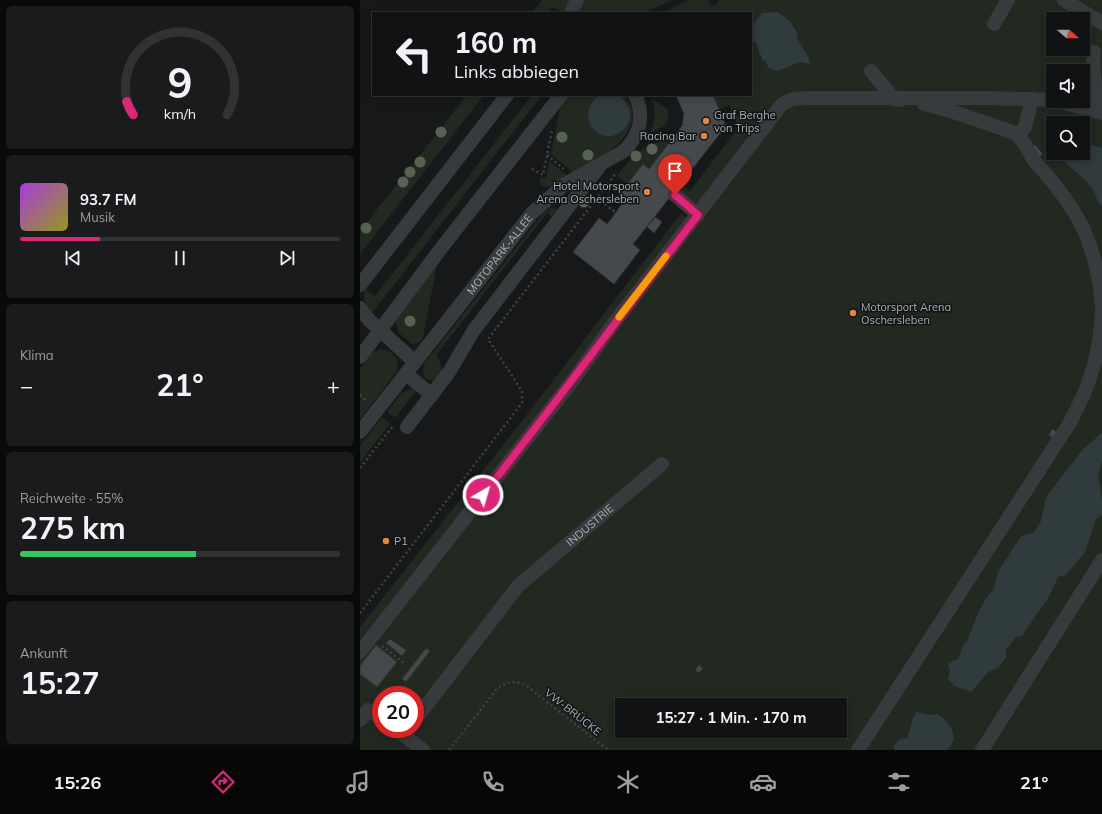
<!DOCTYPE html>
<html lang="de">
<head>
<meta charset="utf-8">
<style>
  body { margin:0; font-family:Mulish,sans-serif; background:#1a1b1c; color:#f1f3f6; height:100vh; display:flex; flex-direction:column; font-size:15px; white-space:nowrap }
  * { box-sizing:border-box; margin:0 }
  p { font-size:13px; color:#9c9ea0 }
  .icon { flex:none; width:22px; height:22px; fill:none; stroke:currentColor; stroke-width:2; stroke-linecap:round; stroke-linejoin:round }
  .map { position:relative; flex:1; overflow:hidden }
  .sheet { display:flex; flex-direction:column; gap:6px; padding:6px; background:#090a0a; width:360px }
  .sheet>* { flex:none }
  .banner { position:absolute; left:12px; top:12px; width:380px; height:84px; border-radius:0px; box-shadow:0 2px 10px #0003,0 0 0 1px #303233; background:#111213; color:#f1f3f6; overflow:hidden }
  .needle { width:26px; rotate:110deg }
  .fabs { position:absolute; left:686px; top:12px; display:grid; gap:8px }
  .fabs a { display:grid; place-items:center; width:44px; height:44px; border-radius:0px; background:#111213; box-shadow:0 2px 10px #0003,0 0 0 1px #303233; font-size:20px }
  .speed { position:absolute; left:12px; top:686px; display:flex; gap:8px; font-size:20px; font-weight:700; text-align:center }
  .speed>* { display:grid; place-content:center; width:52px; height:52px; border-radius:50%; background:#111213; box-shadow:0 2px 10px #0003,0 0 0 1px #303233; line-height:1 }
  .speed .limit { border:6px solid #d22; background:#fff; color:#111 }
  .pin { position:absolute; display:grid; place-items:center; width:34px; height:34px; color:#fff; margin:-41px -17px; border-radius:50% 50% 50% 0; rotate:-45deg; box-shadow:0 0 4px #0007 }
  .pin .icon { rotate:45deg }
  .me { position:absolute; width:44px; margin:-22px; rotate:38deg; stroke-linejoin:round; filter:drop-shadow(0 0 3px #0008) }
  .turn { display:flex; align-items:center; gap:14px; height:84px; padding:0 16px; font-size:18px }
  .turn .icon { width:52px; height:52px; stroke-width:2.5 }
  .turn b { display:block; font-size:28px; line-height:34px }
  .big { font-size:30px; font-weight:700; line-height:1.1 }
  .sheet .tile { flex:1; display:flex; flex-direction:column; justify-content:center; gap:6px; min-width:0; padding:0 14px; border-radius:6px; background:#1a1b1c }
  .sheet .dial { align-items:center; gap:0 }
  .dial svg { height:104px; overflow:visible; fill:none; stroke:#303233; stroke-width:7; stroke-linecap:round; text-anchor:middle }
  .dial text { fill:#f1f3f6; stroke:none }
  .song { display:flex; align-items:center; gap:12px }
  .cover { width:48px; height:48px; border-radius:6px; background:linear-gradient(135deg,hsl(280 70% 55%),hsl(60 70% 35%)) }
  .played { height:4px; border-radius:2px; background:linear-gradient(90deg,#db2777 25%,#303233 25%) }
  .keys { display:flex; justify-content:space-around; direction:ltr }
  .heat { display:flex; justify-content:space-between; align-items:center; font-size:22px; direction:ltr }
  .charge { height:6px; border-radius:3px; background:linear-gradient(90deg,#34c759 55%,#303233 0) }
  .trip { position:absolute; left:255px; top:698px; width:232px; height:40px; border-radius:0px; background:#111213; box-shadow:0 2px 10px #0003,0 0 0 1px #303233; font-weight:700; line-height:40px; text-align:center }
  .menu { display:flex; height:64px; justify-content:space-around; align-items:center; background:#070708; color:#9c9ea0 }
  .menu .icon { width:28px; height:28px }
  .menu .on { color:#db2777 }
  .menu b { font-size:18px; color:#f1f3f6 }
  main { display:flex; flex:1; min-height:0 }
  .map>svg:first-child { display:block }
  .green { fill:#222921; fill-rule:evenodd }
  .water { fill:#303b3e }
  .building { fill:#46494c; stroke:#313235 }
  .lines { fill:none; stroke-linecap:round; stroke-linejoin:round }
  .path { stroke:#3f4244; stroke-width:2.5; stroke-dasharray:2 3; stroke-linecap:butt }
  .minor { stroke:#383b3e; stroke-width:14 }
  .tree { fill:#566353 }
  .route-casing { stroke:#8e194d; stroke-width:10 }
  .route { stroke:#db2777; stroke-width:7 }
  .slow { stroke:#f59e0b; stroke-width:7 }
  .poi-dot { fill:#e38545; stroke:#121314; stroke-width:1.5 }
  .labels { text-anchor:middle; stroke-width:3; stroke-linejoin:round; paint-order:stroke }
  .poi-label { font-size:11px; fill:#aab2b8; stroke:#121314; text-anchor:start }
  .street-label { font-size:11px; fill:#aab2b8; stroke:#121314 }
</style>
</head>
<body>
<main>
<section class="sheet">
<div class="tile dial"><svg viewBox="0 0 100 80">
<path d="M14 69A42 42 0 1 1 86 69"/>
<path d="M14 69A42 42 0 0 1 9 59" stroke="#db2777"/>
<text x="50" y="56" font-size="32" font-weight="700">9</text>
<text x="50" y="72" font-size="11">km/h</text>
</svg></div>
<div class="tile">
<div class="song"><i class="cover"></i><div><b>93.7 FM</b><p>Musik</p></div></div>
<div class="played"></div>
<div class="keys"><svg class="icon" aria-label="previous" viewBox="0 0 24 24"><path d="M18 5L8 12l10 7zM5 5v14"/></svg><svg class="icon" aria-label="pause" viewBox="0 0 24 24"><path d="M8 5v14M16 5v14"/></svg><svg class="icon" aria-label="next" viewBox="0 0 24 24"><path d="M6 5l10 7-10 7zM19 5v14"/></svg></div>
</div>
<div class="tile"><p>Klima</p>
<div class="heat"><a>−</a><b class="big">21°</b><a>+</a></div>
</div>
<div class="tile"><p>Reichweite · 55%</p><b class="big">275 km</b><div class="charge"></div></div>
<div class="tile"><p>Ankunft</p><b class="big">15:27</b></div>
</section>
<div class="map">
<svg width="742" height="750" viewBox="0 0 742 750">
  <rect width="100%" height="100%" fill="#171819"/>
  <!-- green -->
  <g class="green">
    <polygon points="182,0 212,0 207,13 201,13 193,7 188,13 172,13"/>
    <polygon points="225,0 312,0 285,13 218,13"/>
    <path d="M328,0H349L351,6L358,3V0H742V750H0V627L172,408L321,213L327,218L337,206L317,189L321,184L330,191L378,128L369,105L359,109L353,95H391V13H302ZM693,19H723V49H693ZM693,71H723V101H693ZM693,123H723V153H693ZM21,695H55V729H21ZM262,705H480V731H262Z"/>
    <polygon points="107,95 124,95 0,254 0,231"/>
    <polygon points="172,95 182,95 12,313 4,300 5,289 15,296"/>
    <path d="M207,95H241L236,98L270,115L266,102L257,95H264C294,129 240,159 215,174L191,154L201,103Z"/>
    <path d="M291,98L307,109L309,114L306,125L289,134C295,124 297,109 291,98Z"/>
    <polygon points="313,135 314,136 289,169 283,164 267,184 257,176 276,152"/>
    <path d="M189,161L209,177C201,181 177,197 180,177L186,178Z"/>
    <path d="M191,208L199,209L195,219L187,213L77,354C82,367 84,370 76,381L66,379L63,372L64,364L184,212Z"/>
    <polygon points="77,264 63,338 59,343 52,344 39,333 35,321"/>
    <path d="M20,349C33,350 40,359 37,371L0,419V368L13,352Z"/>
    <polygon points="51,389 56,391 35,418 27,412 41,393"/>
    <polygon points="22,417 30,424 0,462 0,446"/>
  </g>
  <!-- water -->
  <g class="water">
    <path d="M417,12L430,21L437,33L438,40L449,58L450,64L440,62L417,71L409,68L405,61L402,60C401,53 397,51 397,44L391,39V27L402,13Z"/>
    <circle cx="249" cy="115" r="21"/>
    <polygon points="690,124 693,124 693,148 685,137 686,128"/>
    <path d="M723,143L742,148V206C736,200 735,193 731,187C722,174 706,166 697,153H723Z"/>
    <polygon points="742,433 742,460 738,476 742,499 742,515 736,519 725,552 706,575 698,577 690,595 662,636 656,637 646,650 646,657 638,668 628,672 611,692 594,686 588,679 590,671 588,663 598,659 603,646 608,639 619,611 626,598 634,589 638,572 661,536 673,533 681,521 686,497 723,449"/>
    <path d="M556,712L570,715L577,714C588,721 593,727 594,740L588,750H535L533,747L540,739L547,738C551,729 551,721 556,712Z"/>
  </g>
  <!-- building -->
  <g class="building">
    <polygon points="316,95 353,95 366,126 273,244 280,250 254,284 213,252 239,218 247,224 249,222 264,201 258,196 283,164 289,169 322,126 324,114"/>
    <polygon points="675,145 683,154 679,157 671,148"/>
    <polygon points="295,217 302,222 294,233 287,227"/>
    <polygon points="692,429 697,432 693,438 689,435"/>
    <polygon points="30,639 46,650 42,656 26,643"/>
    <polygon points="16,645 37,662 17,687 0,674 0,666"/>
    <polygon points="66,648 70,651 46,682 42,679"/>
    <polygon points="339,665 343,668 339,673 335,670"/>
  </g>
  <g class="lines">
    <!-- path -->
    <g class="path">
      <polyline points="187,155 205,170"/>
      <polyline points="172,169 183,175 192,130"/>
      <polyline points="237,198 255,212"/>
      <polyline points="0,395 7,401"/>
      <polyline points="0,468 33,426"/>
      <polyline points="0,613 162,403 162,391 128,339 257,172"/>
      <polyline points="22,646 45,664"/>
      <path d="M89,750L136,690C148,680 155,680 168,687L248,750"/>
    </g>
    <!-- minor -->
    <g class="minor">
      <polyline points="704,0 742,23"/>
      <polyline points="211,13 217,0"/>
      <polyline points="634,24 648,0"/>
      <path d="M734,52C731,72 738,90 737,110"/>
      <polyline points="511,71 534,99 540,100"/>
      <polyline points="697,101 742,113"/>
      <path d="M564,104C585,108 605,116 626,123C636,127 648,129 657,135C666,142 669,155 676,163C718,208 737,244 742,306"/>
      <polyline points="658,136 665,127 672,99"/>
      <polyline points="315,195 338,215"/>
      <polyline points="0,285 147,95"/>
      <polyline points="0,308 9,320 55,362"/>
      <polyline points="0,357 79,251 201,95"/>
      <polyline points="46,374 72,395"/>
      <polyline points="47,427 89,372 114,330 239,167"/>
      <path id="s1" d="M0,432L172,213L205,184L264,151C280,135 285,115 275,95"/>
      <polyline points="0,652 214,379 254,323 422,104 433,99 447,98 628,98 693,100"/>
      <polyline points="0,720 8,710 21,718"/>
      <path id="s2" d="M55,720L158,586L302,464"/>
      <polyline points="36,729 63,750"/>
      <path d="M498,750L709,424C730,386 740,355 742,311"/>
      <polyline points="622,750 742,560"/>
    </g>
  </g>
  <!-- trees -->
  <g class="tree">
    <circle cx="81" cy="132" r="5.5"/>
    <circle cx="202" cy="137" r="5.5"/>
    <circle cx="292" cy="149" r="5.5"/>
    <circle cx="228" cy="155" r="5.5"/>
    <circle cx="276" cy="156" r="5.5"/>
    <circle cx="60" cy="162" r="5.5"/>
    <circle cx="50" cy="172" r="5.5"/>
    <circle cx="43" cy="182" r="5.5"/>
    <circle cx="224" cy="202" r="5.5"/>
    <circle cx="6" cy="228" r="5.5"/>
    <circle cx="50" cy="321" r="5.5"/>
  </g>
  <g class="lines">
    <!-- route casing -->
    <g class="route-casing">
      <path id="route" d="M123,495C196,403 266,308 338,215L315,195"/>
    </g>
    <!-- route -->
    <use href="#route" class="route"/>
    <!-- slow -->
    <polyline class="slow" points="259,317 306,256"/>
  </g>
  <!-- markers -->
  <g class="poi-dot">
    <circle cx="346" cy="121" r="4"/>
    <circle cx="344" cy="136" r="4"/>
    <circle cx="287" cy="192" r="4"/>
    <circle cx="493" cy="313" r="4"/>
    <circle cx="26" cy="541" r="4"/>
  </g>
  <g class="labels">
    <!-- poi labels -->
    <g class="poi-label">
      <text x="354" y="119">Graf Berghe<tspan x="354" dy="13">von Trips</tspan></text>
      <text x="336" y="140" text-anchor="end">Racing Bar</text>
      <text x="279" y="190" text-anchor="end">Hotel Motorsport<tspan x="279" dy="13">Arena Oschersleben</tspan></text>
      <text x="501" y="311">Motorsport Arena<tspan x="501" dy="13">Oschersleben</tspan></text>
      <text x="34" y="545">P1</text>
    </g>
    <!-- street labels -->
    <g class="street-label">
      <text dy="4" stroke="none"><textPath href="#s1" startOffset="226">MOTOPARK-ALLEE</textPath></text>
      <text dy="4" stroke="none"><textPath href="#s2" startOffset="263">INDUSTRIE</textPath></text>
      <text transform="translate(213 712) rotate(38)" y="4">VW-BRÜCKE</text>
    </g>
  </g>
</svg>
<div class="fabs">
<a><svg class="needle" viewBox="-14 -14 28 28"><path d="M0-13l5 13h-10z" fill="#e53935"/><path d="M0 13l5-13h-10z" fill="#9c9ea0"/></svg></a>
<a><svg class="icon" aria-label="sound" viewBox="0 0 24 24"><path d="M4 9h4l5-4v14l-5-4H4zM17 9q2 3 0 6"/></svg></a>
<a><svg class="icon" aria-label="search" viewBox="0 0 24 24"><circle cx="10" cy="10" r="6"/><path d="M15 15l6 6"/></svg></a>
</div>
<div class="speed"><div class="limit">20</div></div>
<div class="pin" style="left:315px;top:195px;background:#d93025"><svg class="icon" aria-label="arrive" viewBox="0 0 24 24"><path d="M6 21V4h12l-3 4 3 4H6"/></svg></div>
<svg class="me" style="left:123px;top:495px" viewBox="-20 -20 40 40"><circle r="17" fill="#db2777" stroke="#fff" stroke-width="3"/><path d="M0-11L8 9 0 5-8 9z" fill="#fff"/></svg>
<div class="trip">15:27 · 1 Min. · 170 m</div>
<div class="banner">
<div class="turn"><svg class="icon" aria-label="left" viewBox="0 0 24 24"><path d="M17 20v-9H6M10 6l-5 5 5 5"/></svg><div><b>160 m</b>Links abbiegen</div></div>
</div>
</div>
</main>
<nav class="menu">
<b>15:26</b>
<svg class="icon on" aria-label="directions" viewBox="0 0 24 24"><path d="M12 3l9 9-9 9-9-9zM9 14v-3h6M13 9l2 2-2 2"/></svg>
<svg class="icon" aria-label="music" viewBox="0 0 24 24"><path d="M9 18V5l10-2v13"/><circle cx="6" cy="18" r="3"/><circle cx="16" cy="16" r="3"/></svg>
<svg class="icon" aria-label="phone" viewBox="0 0 24 24"><path d="M5 4h4l2 5-3 2q2 4 5 5l2-3 5 2v4C11 20 4 13 5 4z"/></svg>
<svg class="icon" aria-label="climate" viewBox="0 0 24 24"><path d="M12 3v18M4 7l16 10M4 17L20 7"/></svg>
<svg class="icon" aria-label="car" viewBox="0 0 24 24"><path d="M5 17H2v-5l4-1 3-4h7l3 4 3 1v5h-3M9 17h6M6 11h13"/><circle cx="7" cy="17" r="2"/><circle cx="17" cy="17" r="2"/></svg>
<svg class="icon" aria-label="filters" viewBox="0 0 24 24"><path d="M4 7h16M4 17h16"/><circle cx="9" cy="7" r="2"/><circle cx="15" cy="17" r="2"/></svg>
<b>21°</b>
</nav>
</body>
</html>
